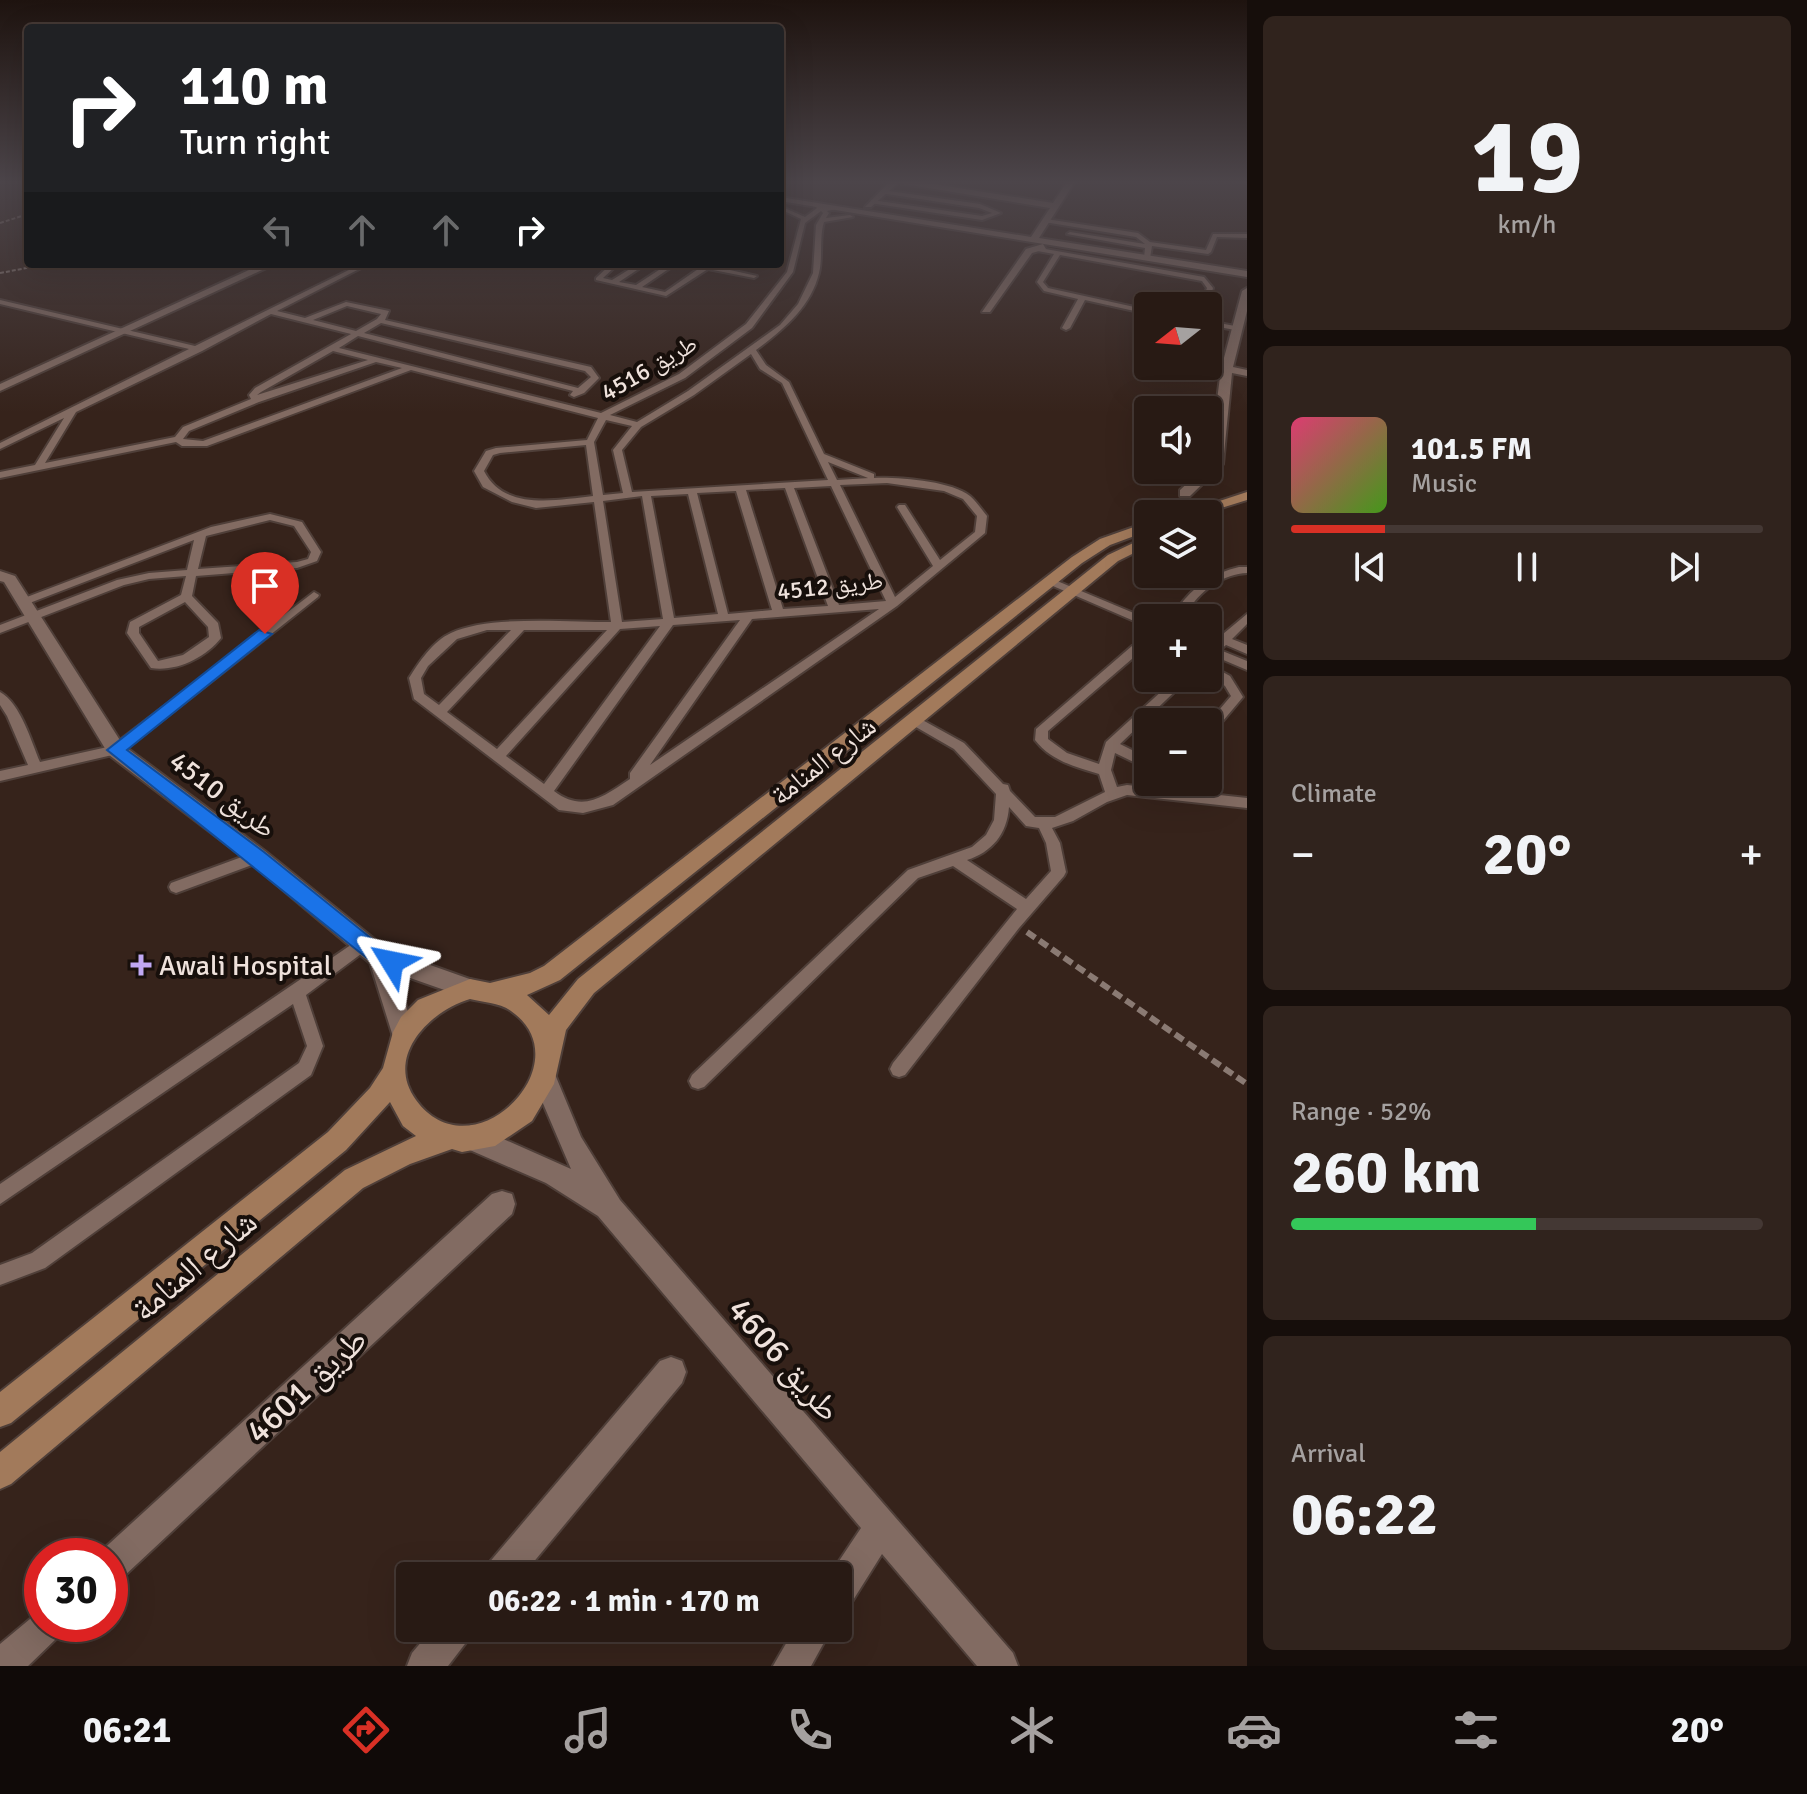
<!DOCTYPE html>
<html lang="en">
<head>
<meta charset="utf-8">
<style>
  body { margin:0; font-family:Signika,"Noto Naskh Arabic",sans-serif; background:#30231d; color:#f1f3f6; height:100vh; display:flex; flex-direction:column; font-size:30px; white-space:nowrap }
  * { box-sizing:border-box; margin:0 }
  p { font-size:26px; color:#a5a1a0 }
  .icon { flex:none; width:44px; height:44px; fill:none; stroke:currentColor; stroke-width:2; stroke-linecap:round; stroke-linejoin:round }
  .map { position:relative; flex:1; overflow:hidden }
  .drawer { display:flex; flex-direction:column; gap:16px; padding:16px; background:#160e0b; width:560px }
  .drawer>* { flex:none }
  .top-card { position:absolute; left:24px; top:24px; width:760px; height:244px; border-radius:8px; box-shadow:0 8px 32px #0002,0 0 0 2px #443834; background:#202124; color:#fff; overflow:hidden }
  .needle { width:52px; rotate:253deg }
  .controls { position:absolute; left:1134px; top:292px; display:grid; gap:16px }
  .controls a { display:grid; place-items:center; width:88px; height:88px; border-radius:8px; background:#281a14; box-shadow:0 8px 32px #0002,0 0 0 2px #443834; font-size:40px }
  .speed { position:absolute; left:24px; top:1538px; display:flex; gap:16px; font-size:40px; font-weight:700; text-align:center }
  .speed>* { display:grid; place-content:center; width:104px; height:104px; border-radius:50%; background:#281a14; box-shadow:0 8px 32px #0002,0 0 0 2px #443834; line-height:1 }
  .speed .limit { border:12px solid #d22; background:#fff; color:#111 }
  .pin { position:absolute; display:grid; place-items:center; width:68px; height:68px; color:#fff; margin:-82px -34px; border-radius:50% 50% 50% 0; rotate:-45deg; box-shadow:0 0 8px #0007 }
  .pin .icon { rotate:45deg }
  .me { position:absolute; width:88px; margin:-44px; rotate:305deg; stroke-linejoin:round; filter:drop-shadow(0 0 6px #0008) }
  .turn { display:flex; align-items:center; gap:28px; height:168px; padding:0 24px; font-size:36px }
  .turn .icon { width:104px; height:104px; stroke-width:2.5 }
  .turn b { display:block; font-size:56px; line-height:68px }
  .lanes { display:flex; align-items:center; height:76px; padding:0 24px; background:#0003; justify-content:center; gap:40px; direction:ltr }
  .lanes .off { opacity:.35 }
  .big { font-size:60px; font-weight:700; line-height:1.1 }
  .drawer .card { flex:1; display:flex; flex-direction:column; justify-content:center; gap:12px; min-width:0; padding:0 28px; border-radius:12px; background:#30231d }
  .drawer .dial { align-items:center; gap:0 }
  .dial b { font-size:104px; line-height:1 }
  .song { display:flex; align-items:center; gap:24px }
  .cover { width:96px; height:96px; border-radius:12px; background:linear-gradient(135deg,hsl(340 70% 55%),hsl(100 70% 35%)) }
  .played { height:8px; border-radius:4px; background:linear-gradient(90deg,#d93025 20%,#443834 20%) }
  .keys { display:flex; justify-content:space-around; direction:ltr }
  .heat { display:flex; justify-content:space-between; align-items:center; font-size:44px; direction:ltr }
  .charge { height:12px; border-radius:6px; background:linear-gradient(90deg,#34c759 52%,#443834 0) }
  .trip { position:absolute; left:396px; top:1562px; width:456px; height:80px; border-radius:8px; background:#281a14; box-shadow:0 8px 32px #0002,0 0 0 2px #443834; font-weight:700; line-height:80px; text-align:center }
  .tab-bar { display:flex; height:128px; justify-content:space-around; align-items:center; background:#100a08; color:#a5a1a0 }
  .tab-bar .icon { width:56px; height:56px }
  .tab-bar .active { color:#d93025 }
  .tab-bar b { font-size:36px; color:#f1f3f6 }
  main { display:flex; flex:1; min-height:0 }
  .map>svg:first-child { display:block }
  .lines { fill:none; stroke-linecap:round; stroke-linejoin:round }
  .lane-casing { stroke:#4f3f39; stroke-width:4 }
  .street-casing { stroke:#4f3f39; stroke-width:4 }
  .secondary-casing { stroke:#4f3f39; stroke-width:4 }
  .path-far1 { stroke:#8a7a73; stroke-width:2; stroke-dasharray:4 2; stroke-linecap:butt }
  .path { stroke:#8a7a73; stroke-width:6; stroke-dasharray:10 5; stroke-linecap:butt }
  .lane { fill:#826b62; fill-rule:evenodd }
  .street { fill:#826b62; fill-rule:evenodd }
  .secondary { fill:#a27a5b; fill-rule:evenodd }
  .route { fill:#1a73e8; stroke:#114b97; stroke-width:2 }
  .poi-dot { fill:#c0a8f3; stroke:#170f0b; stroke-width:3 }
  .labels { text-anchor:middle; stroke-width:8; stroke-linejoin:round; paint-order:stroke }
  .far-street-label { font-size:24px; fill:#efe2dc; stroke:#170f0b }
  .street-label { font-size:28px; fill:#efe2dc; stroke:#170f0b }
  .poi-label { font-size:28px; fill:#efe2dc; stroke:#170f0b; text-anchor:start }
  .near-street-label { font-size:34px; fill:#efe2dc; stroke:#170f0b }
</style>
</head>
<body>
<main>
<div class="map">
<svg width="1247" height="1666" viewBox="0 0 1247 1666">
  <rect width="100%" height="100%" fill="#36231b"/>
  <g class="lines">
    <!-- lane casing -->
    <g class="lane-casing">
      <g id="lane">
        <polygon points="882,190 980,204 1001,213 982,220 870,203 872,200 982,216 992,213 979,208 880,193"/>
        <path d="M818,204L823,208H841L827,211L829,213L826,218L850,215L853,217L824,222C819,238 823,257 819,273C811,307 783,330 756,350L766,365L789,382L824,454L874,474V478C898,477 951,481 970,496C976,501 982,510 987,516L985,533L897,606L613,805L583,813L559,810L414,699L409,678C419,662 433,641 451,633C488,615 568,622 611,622L594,502L536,508L512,502L483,487L474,471L486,451L496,448L587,440L598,418L411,370L207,446H182L176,442L0,478V472L35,465L64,418L0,449V443L189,349L0,304V300L195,346L361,264H369L277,311L305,318L346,302L389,311L385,320L591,367L599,378L584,393L574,397L570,395L573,391L358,336L339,348L601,413L679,374L746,324L787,272L801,219L780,209V206L805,217L817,208L815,206ZM821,211L823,213L816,225L813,273L798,304L780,325L688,391L637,422L610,415L685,378L752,328L793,272L805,223ZM347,306L381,314L377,319L356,331L313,320ZM271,314L351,334L255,388L249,395L251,399L183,427L175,437L45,463L76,412L202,351ZM381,323L585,371L591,377L578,388L364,333ZM333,351L368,360L257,395L261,392ZM751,354L760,369L782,383L828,480L632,492L622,450L641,427L694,395ZM376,362L402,368L203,441L183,439L189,431L259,402ZM606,420L632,426L613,450L623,493L603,495L594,442ZM586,445L593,496C556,500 504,511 484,471L493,455L500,453ZM828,462L868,478H869L837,480ZM887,483L944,491L963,499L977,516L975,532L940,560L905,505H899L897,507L933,566L895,597L840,485ZM831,486L886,601L839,605L794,488ZM785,488L828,606L783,609L746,490ZM736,491L772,610L728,614L697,493ZM688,494L718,614L674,618L651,496ZM642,496L663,619L622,622L603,501ZM879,609L650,765L752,619ZM740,620L630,773V779C603,797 583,813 554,791L673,625ZM660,626L544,784L506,756L620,629ZM487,630H511L439,705L424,694L421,678L428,666L457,639ZM524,630H607L497,749L447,712Z"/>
        <polygon points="1046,219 1138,233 1150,242 1206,250 1213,234 1247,234 1247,238 1217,237 1211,252 1208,254 1152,246 1150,258 1147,260 1144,258 1145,248 1067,234 1070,232 1145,244 1136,237 1044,222"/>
        <polygon points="1034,247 1204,277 1213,288 1208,306 1200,306 1207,288 1202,281 1060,255 1043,282 1048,288 1148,310 1148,314 1085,300 1070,328 1066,330 1062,328 1078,299 1044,291 1037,282 1054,254 1032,250"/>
        <polygon points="611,264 618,264 603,278 612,280 638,264 646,264 619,282 636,285 668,264 674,264 673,266 642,287 665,292 701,267 697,264 713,264 712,266 757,276 754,278 708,269 666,296 596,280 596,278"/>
        <polygon points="1208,321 1235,326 1239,328 1235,330 1208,325"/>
        <path d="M270,514L302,522L321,552L317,561L297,568L196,576L192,596L218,623L221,638C205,658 176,672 151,668L127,633L130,622L181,595L186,576L149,579L124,585L0,633V625L117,580L149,573L187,570L194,540L27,604H19V600L211,527ZM270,520L294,526L311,552L308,559L297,562L198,569L206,536ZM185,602L208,627L209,637L183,655L158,661L139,633V627Z"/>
        <path d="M1239,567H1247V573C1224,574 1202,589 1190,608L1194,618H1182L1178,608C1193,586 1214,573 1239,567Z"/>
        <polygon points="1050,578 1148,619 1148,627 1046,583 1046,579"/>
        <path d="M314,592L319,595L318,597L121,753L0,781V771L28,765L7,716L0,705V692C21,704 31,741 40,762L112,746Z"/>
        <polygon points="1247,614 1247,624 1232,639 1247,645 1247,654 1226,645 1220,650 1247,661 1247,670 1214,656 1208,659 1208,645 1211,646 1217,640 1208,636 1208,628 1223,634"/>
        <path d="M1148,642V650L1140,652L1048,731V739L1067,753L1099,764L1106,742L1176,678H1189L1120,744L1148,758V769L1115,753L1111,770L1117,787L1127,785L1247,798V808L1127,795L1107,802L1073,821L1052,828L1060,843L1066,872L1064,876L1019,928L905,1075L899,1077L893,1075L890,1069L893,1063L1017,909L953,866L918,878L704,1087L698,1089L692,1087L689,1081L692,1075L908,870L972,847L986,835L994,820L996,794L954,749L909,723L907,720L909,717H917L964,743L1003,784L1008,785L1010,791L1035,817H1055L1105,792L1099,774C1075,767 1050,760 1035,740L1036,729L1132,646ZM1009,807L1026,826L1039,828L1046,843L1051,871L1026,899L967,860C992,852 1007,834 1009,807Z"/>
        <polygon points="1208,664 1230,676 1243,697 1212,734 1208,736 1208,723 1231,696 1225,686 1208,673"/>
        <polygon points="258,851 263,853 265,857 263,861 176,893 171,891 169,887 171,883"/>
        <polygon points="364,936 369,938 372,943 369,948 306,995 323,1046 311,1075 45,1268 0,1285 0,1265 32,1253 299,1063 307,1046 293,1004 0,1204 0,1184"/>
      </g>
    </g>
    <!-- street casing -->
    <g class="street-casing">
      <g id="street">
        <polygon points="891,180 909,180 1053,203 1068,180 1076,180 1039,238 1247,271 1247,277 780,201 780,197 1031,237 1050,208 898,183 871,207 865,207"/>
        <polygon points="1237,180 1247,180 1247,183 1238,182"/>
        <polygon points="1043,244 1046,249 1032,253 990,312 982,312 1026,249"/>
        <polygon points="262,264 275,264 0,391 0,384"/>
        <polygon points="1247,288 1247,311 1233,367 1247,370 1247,376 1232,373 1223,464 1190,496 1180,496 1180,490 1202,470 1208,470 1221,369 1242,291"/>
        <polygon points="0,571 15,576 123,745 265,851 388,950 478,982 481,989 478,996 470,999 396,973 415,1035 411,1043 403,1046 395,1043 370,963 251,863 109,755 4,582 0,581"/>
        <polygon points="545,1068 554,1072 581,1137 620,1200 1013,1653 1018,1666 977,1666 882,1554 850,1605 838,1610 838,1576 829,1576 861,1528 598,1216 546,1183 463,1147 459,1138 463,1129 472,1125 571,1169 533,1080 536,1072"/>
        <polygon points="502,1191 512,1194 515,1204 512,1214 122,1578 110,1583 110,1556 98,1554 492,1194"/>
        <polygon points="671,1357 682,1361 686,1372 682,1383 522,1576 483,1576 488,1564 660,1361"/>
        <polygon points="42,1609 42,1624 64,1624 59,1636 28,1666 0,1666 0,1644"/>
        <polygon points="433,1628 473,1628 468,1640 448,1666 407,1666 412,1653"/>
        <polygon points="795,1628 832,1628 811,1666 773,1666"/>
      </g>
    </g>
    <!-- secondary casing -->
    <g class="secondary-casing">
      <g id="secondary">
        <polygon points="1247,492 1247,500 1202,514 1180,514"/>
        <path d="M1148,522V531L1110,545L1082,563L560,980L527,995L549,1015L578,979L1108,555L1148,536V546L1118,561L594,993L566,1030L554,1084L532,1121L495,1146L462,1152L452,1149L410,1164L363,1188L11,1484L0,1489V1452L345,1170L416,1136L403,1126L390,1102L346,1150L11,1423L0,1427V1392L328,1132L370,1088L383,1068L393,1032L401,1017L418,1000L470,979L490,983L530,973L544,966L1072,557L1100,539ZM470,999C482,1002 501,1003 511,1011C585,1062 472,1177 416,1100C384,1056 430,1011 470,999Z"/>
      </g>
    </g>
    <!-- path-far1 -->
    <g class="path-far1">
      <polyline points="0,223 28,214"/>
      <polyline points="0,273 48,264"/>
    </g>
    <!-- path -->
    <polyline class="path" points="1027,932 1247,1084"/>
    <!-- lane -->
    <use href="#lane" class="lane"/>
    <!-- street -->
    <use href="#street" class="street"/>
    <!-- secondary -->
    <use href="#secondary" class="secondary"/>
  </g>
  <!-- sky -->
  <linearGradient id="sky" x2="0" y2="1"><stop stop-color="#1e130f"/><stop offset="0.44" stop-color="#4c454a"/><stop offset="1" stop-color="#4c454a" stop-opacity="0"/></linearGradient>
  <rect width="1247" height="413" fill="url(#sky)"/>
  <!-- route -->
  <polygon class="route" points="259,630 272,634 127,750 264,852 387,951 399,956 402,962 399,969 392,971 373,963 107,750"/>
  <!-- markers -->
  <path class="poi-dot" d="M137 953h8v8h8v8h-8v8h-8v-8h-8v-8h8z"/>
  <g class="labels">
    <!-- far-street labels -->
    <g class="far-street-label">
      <text transform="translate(649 368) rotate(-30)" y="8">طريق 4516</text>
      <text transform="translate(830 586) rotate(-6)" y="8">طريق 4512</text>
    </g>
    <!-- street labels -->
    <g class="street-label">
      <text transform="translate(823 760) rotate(-38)" y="10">شارع المنامة</text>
      <text transform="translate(223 794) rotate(37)" y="10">طريق 4510</text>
    </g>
    <!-- poi labels -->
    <g class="poi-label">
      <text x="159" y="975">Awali Hospital</text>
    </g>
    <!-- near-street labels -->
    <g class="near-street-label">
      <text transform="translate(194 1265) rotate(-40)" y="12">شارع المنامة</text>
      <text transform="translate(785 1359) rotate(49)" y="12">طريق 4606</text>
      <text transform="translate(306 1385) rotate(-43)" y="12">طريق 4601</text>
    </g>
  </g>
</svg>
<div class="controls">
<a><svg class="needle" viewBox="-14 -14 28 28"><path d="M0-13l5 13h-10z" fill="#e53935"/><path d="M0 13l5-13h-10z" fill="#a5a1a0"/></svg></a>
<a><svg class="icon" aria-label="sound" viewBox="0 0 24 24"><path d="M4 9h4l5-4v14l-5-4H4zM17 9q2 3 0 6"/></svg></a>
<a><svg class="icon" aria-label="layers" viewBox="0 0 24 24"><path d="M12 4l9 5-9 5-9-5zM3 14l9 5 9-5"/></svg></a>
<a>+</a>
<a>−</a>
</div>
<div class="speed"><div class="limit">30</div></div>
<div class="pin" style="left:265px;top:634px;background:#d93025"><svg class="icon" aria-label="arrive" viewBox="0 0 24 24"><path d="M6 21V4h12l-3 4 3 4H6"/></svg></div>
<svg class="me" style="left:392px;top:962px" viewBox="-20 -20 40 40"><path d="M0-17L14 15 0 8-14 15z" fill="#1a73e8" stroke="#fff" stroke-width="4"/></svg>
<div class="trip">06:22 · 1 min · 170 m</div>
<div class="top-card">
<div class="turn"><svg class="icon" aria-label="right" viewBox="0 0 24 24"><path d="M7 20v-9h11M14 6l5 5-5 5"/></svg><div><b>110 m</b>Turn right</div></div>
<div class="lanes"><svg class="icon off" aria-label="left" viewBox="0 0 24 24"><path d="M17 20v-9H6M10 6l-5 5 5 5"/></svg><svg class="icon off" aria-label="ahead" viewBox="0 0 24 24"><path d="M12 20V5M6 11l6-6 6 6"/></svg><svg class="icon off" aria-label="ahead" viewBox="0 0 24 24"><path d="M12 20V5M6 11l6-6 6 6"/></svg><svg class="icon" aria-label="right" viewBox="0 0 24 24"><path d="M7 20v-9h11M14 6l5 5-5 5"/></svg></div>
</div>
</div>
<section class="drawer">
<div class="card dial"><b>19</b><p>km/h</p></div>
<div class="card">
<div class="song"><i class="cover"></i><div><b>101.5 FM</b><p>Music</p></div></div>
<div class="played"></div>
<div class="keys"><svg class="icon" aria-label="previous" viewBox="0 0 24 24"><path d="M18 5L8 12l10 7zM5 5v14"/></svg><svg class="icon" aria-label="pause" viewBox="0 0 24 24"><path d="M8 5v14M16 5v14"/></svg><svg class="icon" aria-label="next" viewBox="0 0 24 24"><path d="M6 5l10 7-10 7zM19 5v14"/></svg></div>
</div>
<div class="card"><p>Climate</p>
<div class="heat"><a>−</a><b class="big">20°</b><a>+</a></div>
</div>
<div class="card"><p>Range · 52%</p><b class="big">260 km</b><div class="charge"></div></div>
<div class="card"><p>Arrival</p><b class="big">06:22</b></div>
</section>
</main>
<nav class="tab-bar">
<b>06:21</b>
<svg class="icon active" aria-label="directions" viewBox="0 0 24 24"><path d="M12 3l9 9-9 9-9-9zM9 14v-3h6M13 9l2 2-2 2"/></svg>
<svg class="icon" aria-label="music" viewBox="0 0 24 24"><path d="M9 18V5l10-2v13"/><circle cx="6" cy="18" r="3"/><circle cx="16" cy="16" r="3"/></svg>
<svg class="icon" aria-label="phone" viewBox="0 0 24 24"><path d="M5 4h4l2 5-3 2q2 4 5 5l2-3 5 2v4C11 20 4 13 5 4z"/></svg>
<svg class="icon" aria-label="climate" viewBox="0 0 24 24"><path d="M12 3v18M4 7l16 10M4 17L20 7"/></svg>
<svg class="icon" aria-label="car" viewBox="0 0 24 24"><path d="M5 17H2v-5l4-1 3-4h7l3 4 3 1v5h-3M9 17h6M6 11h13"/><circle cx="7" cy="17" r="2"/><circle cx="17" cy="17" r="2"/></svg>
<svg class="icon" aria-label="filters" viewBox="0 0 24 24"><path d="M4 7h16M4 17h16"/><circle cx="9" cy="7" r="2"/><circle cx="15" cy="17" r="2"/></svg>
<b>20°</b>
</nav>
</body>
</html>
